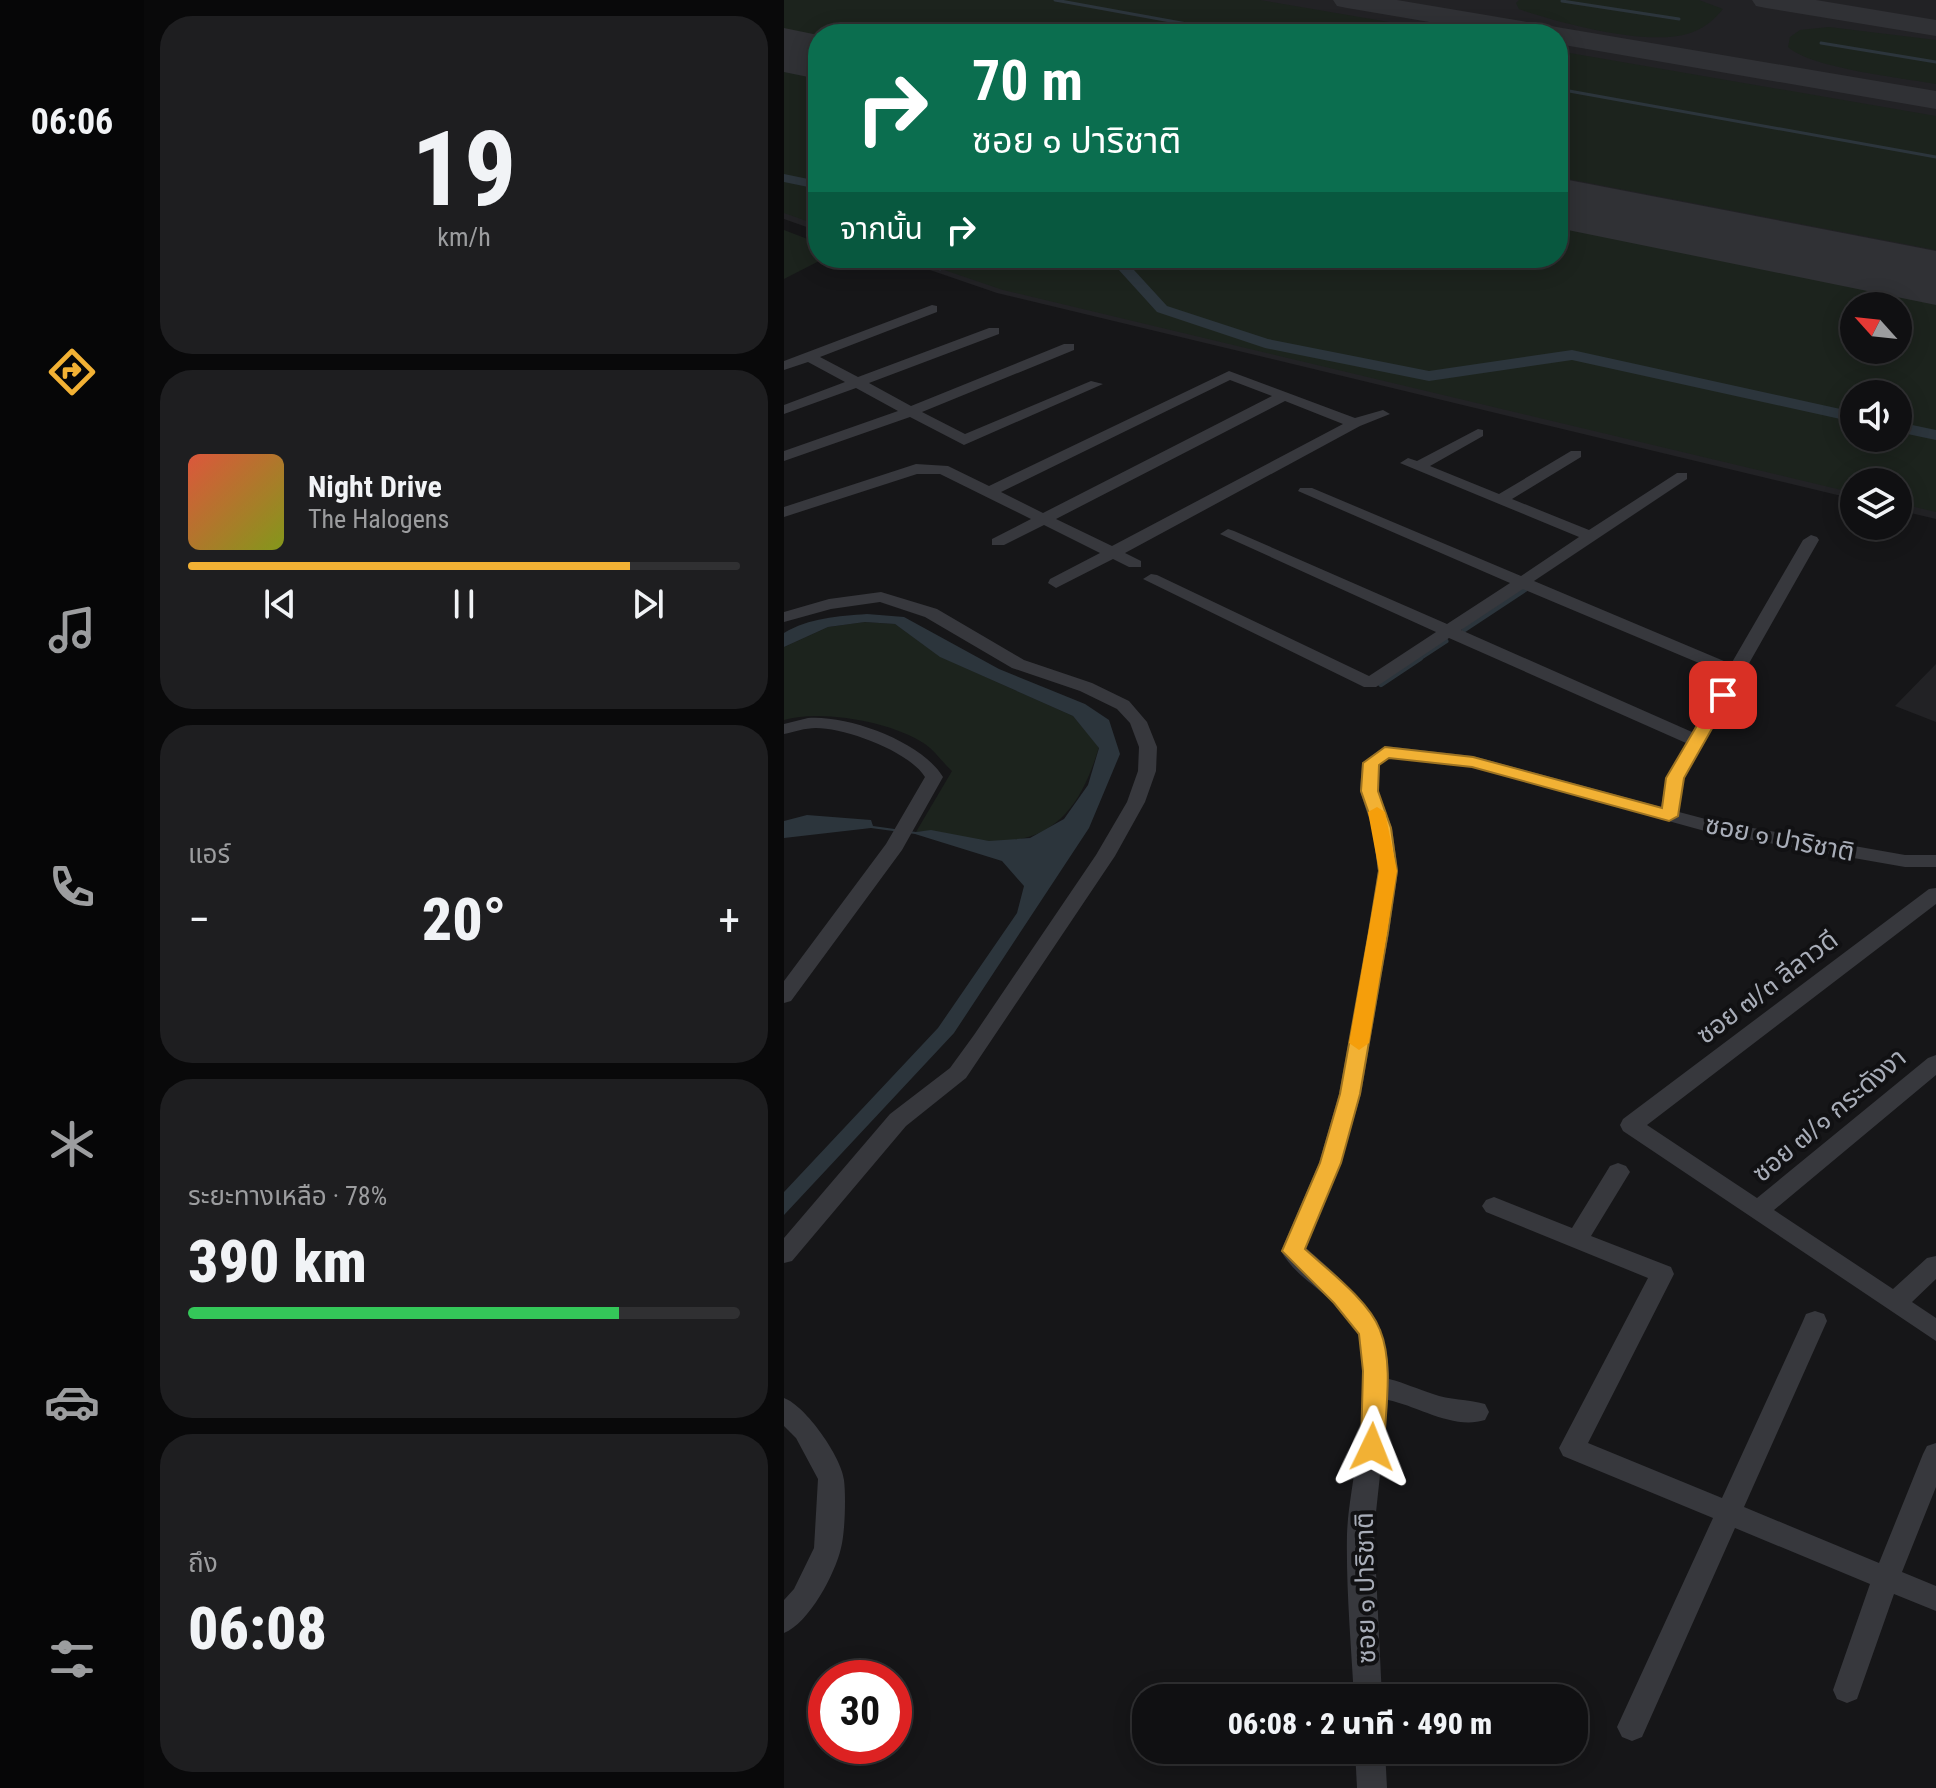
<!DOCTYPE html>
<html lang="th">
<head>
<meta charset="utf-8">
<style>
  body { margin:0; font-family:"Roboto Condensed","Noto Sans Thai",sans-serif; background:#1e1e20; color:#f1f3f6; height:100vh; display:flex; flex-direction:column; font-size:30px; white-space:nowrap }
  * { box-sizing:border-box; margin:0 }
  p { font-size:26px; color:#9c9d9f }
  .icon { flex:none; width:44px; height:44px; fill:none; stroke:currentColor; stroke-width:2; stroke-linecap:round; stroke-linejoin:round }
  .map { position:relative; flex:1; overflow:hidden }
  .details { display:flex; flex-direction:column; gap:16px; padding:16px; background:#09090a; width:640px }
  .details>* { flex:none }
  .banner { position:absolute; left:24px; top:24px; width:760px; height:244px; border-radius:32px; box-shadow:0 4px 20px #0003,0 0 0 2px #303032; background:#0b6e4f; color:#fff; overflow:hidden }
  .needle { width:52px; rotate:297deg }
  .fabs { position:absolute; left:1056px; top:292px; display:grid; gap:16px }
  .fabs a { display:grid; place-items:center; width:72px; height:72px; border-radius:50%; background:#101012; box-shadow:0 4px 20px #0003,0 0 0 2px #303032; font-size:40px }
  .speed { position:absolute; left:24px; top:1660px; display:flex; gap:16px; font-size:40px; font-weight:700; text-align:center }
  .speed>* { display:grid; place-content:center; width:104px; height:104px; border-radius:50%; background:#101012; box-shadow:0 4px 20px #0003,0 0 0 2px #303032; line-height:1 }
  .speed .limit { border:12px solid #d22; background:#fff; color:#111 }
  .pin { position:absolute; display:grid; place-items:center; width:68px; height:68px; color:#fff; margin:-34px; border-radius:16px; box-shadow:0 4px 12px #0006 }
  .me { position:absolute; width:88px; margin:-44px; rotate:2deg; stroke-linejoin:round; filter:drop-shadow(0 0 6px #0008) }
  .turn { display:flex; align-items:center; gap:28px; height:168px; padding:0 32px; font-size:36px }
  .turn .icon { width:104px; height:104px; stroke-width:2.5 }
  .turn b { display:block; font-size:56px; line-height:68px }
  .then { display:flex; align-items:center; height:76px; padding:0 32px; background:#0003; gap:16px; font-size:30px }
  .big { font-size:60px; font-weight:800; line-height:1.1 }
  .details .widget { flex:1; display:flex; flex-direction:column; justify-content:center; gap:12px; min-width:0; padding:0 28px; border-radius:32px; background:#1e1e20 }
  .details .dial { align-items:center; gap:0 }
  .dial b { font-size:104px; line-height:1 }
  .song { display:flex; align-items:center; gap:24px }
  .cover { width:96px; height:96px; border-radius:12px; background:linear-gradient(135deg,hsl(10 70% 55%),hsl(70 70% 35%)) }
  .played { height:8px; border-radius:4px; background:linear-gradient(90deg,#f2b134 80%,#303032 80%) }
  .keys { display:flex; justify-content:space-around; direction:ltr }
  .heat { display:flex; justify-content:space-between; align-items:center; font-size:44px; direction:ltr }
  .charge { height:12px; border-radius:6px; background:linear-gradient(90deg,#34c759 78%,#303032 0) }
  .trip { position:absolute; left:348px; top:1684px; width:456px; height:80px; border-radius:32px; background:#101012; box-shadow:0 4px 20px #0003,0 0 0 2px #303032; font-weight:800; line-height:80px; text-align:center }
  main { display:flex; flex:1; min-height:0 }
  .dock { display:flex; flex-direction:column; width:144px; justify-content:space-around; align-items:center; background:#060607; color:#9c9d9f }
  .dock .icon { width:56px; height:56px }
  .dock .active { color:#f2b134 }
  .dock b { font-size:36px; color:#f1f3f6 }
  .map>svg:first-child { display:block }
  .built { fill:#222225; fill-rule:evenodd }
  .green { fill:#1c231d; fill-rule:evenodd }
  .water { fill:#2c353c }
  .lines { fill:none; stroke-linecap:round; stroke-linejoin:round }
  .stream-far2 { stroke:#2c353c; stroke-width:3 }
  .stream-far1 { stroke:#2c353c; stroke-width:5 }
  .stream { stroke:#2c353c; stroke-width:6 }
  .canal { fill:#2c353c; fill-rule:evenodd }
  .taxiway { fill:#303135; fill-rule:evenodd }
  .runway { fill:#303135; fill-rule:evenodd }
  .street { fill:#37383d; fill-rule:evenodd }
  .route { fill:#f2b134; stroke:#9d7322; stroke-width:2 }
  .slow { fill:#f59e0b }
  .labels { text-anchor:middle; stroke-width:8; stroke-linejoin:round; paint-order:stroke }
  .street-label { font-size:26px; fill:#a8adb8; stroke:#111113 }
</style>
</head>
<body>
<main>
<nav class="dock">
<b>06:06</b>
<svg class="icon active" aria-label="directions" viewBox="0 0 24 24"><path d="M12 3l9 9-9 9-9-9zM9 14v-3h6M13 9l2 2-2 2"/></svg>
<svg class="icon" aria-label="music" viewBox="0 0 24 24"><path d="M9 18V5l10-2v13"/><circle cx="6" cy="18" r="3"/><circle cx="16" cy="16" r="3"/></svg>
<svg class="icon" aria-label="phone" viewBox="0 0 24 24"><path d="M5 4h4l2 5-3 2q2 4 5 5l2-3 5 2v4C11 20 4 13 5 4z"/></svg>
<svg class="icon" aria-label="climate" viewBox="0 0 24 24"><path d="M12 3v18M4 7l16 10M4 17L20 7"/></svg>
<svg class="icon" aria-label="car" viewBox="0 0 24 24"><path d="M5 17H2v-5l4-1 3-4h7l3 4 3 1v5h-3M9 17h6M6 11h13"/><circle cx="7" cy="17" r="2"/><circle cx="17" cy="17" r="2"/></svg>
<svg class="icon" aria-label="filters" viewBox="0 0 24 24"><path d="M4 7h16M4 17h16"/><circle cx="9" cy="7" r="2"/><circle cx="15" cy="17" r="2"/></svg>
</nav>
<section class="details">
<div class="widget dial"><b>19</b><p>km/h</p></div>
<div class="widget">
<div class="song"><i class="cover"></i><div><b>Night Drive</b><p>The Halogens</p></div></div>
<div class="played"></div>
<div class="keys"><svg class="icon" aria-label="previous" viewBox="0 0 24 24"><path d="M18 5L8 12l10 7zM5 5v14"/></svg><svg class="icon" aria-label="pause" viewBox="0 0 24 24"><path d="M8 5v14M16 5v14"/></svg><svg class="icon" aria-label="next" viewBox="0 0 24 24"><path d="M6 5l10 7-10 7zM19 5v14"/></svg></div>
</div>
<div class="widget"><p>แอร์</p>
<div class="heat"><a>−</a><b class="big">20°</b><a>+</a></div>
</div>
<div class="widget"><p>ระยะทางเหลือ · 78%</p><b class="big">390 km</b><div class="charge"></div></div>
<div class="widget"><p>ถึง</p><b class="big">06:08</b></div>
</section>
<div class="map">
<svg width="1152" height="1788" viewBox="0 0 1152 1788">
  <rect width="100%" height="100%" fill="#161618"/>
  <!-- built -->
  <g class="built">
    <path d="M0,0H1152V519L1114,510V482H1070V499L213,293L111,258H774V34H34V231L0,219ZM1070,306H1114V350H1070ZM1070,394H1114V438H1070Z"/>
    <polygon points="1152,664 1152,722 1111,706"/>
  </g>
  <!-- green -->
  <g class="green">
    <polygon points="0,0 476,0 675,34 34,35 0,29"/>
    <path d="M735,0H915L939,9C929,21 918,30 903,34C862,46 775,23 735,9L732,3Z"/>
    <path d="M1045,27L1152,40V84C1119,78 1026,68 1004,47L1006,37L1016,30Z"/>
    <polygon points="774,51 1152,116 1152,250 774,177"/>
    <polygon points="0,71 34,78 34,225 0,213"/>
    <path d="M774,227L1152,303V512L1114,503V482H1070V493L219,290L125,258H774ZM1114,306V350H1070V306ZM1114,394V438H1070V394Z"/>
    <polygon points="0,230 34,243 34,258 41,258 0,279"/>
    <path d="M81,622L111,624L157,657L289,716L315,747C298,804 271,845 205,841C180,840 158,828 132,832L168,771C159,763 151,751 141,744C109,722 37,709 0,720V647L44,627Z"/>
  </g>
  <!-- water -->
  <path class="water" d="M83,614L120,617L215,669L301,704L325,720L336,754L305,828L170,1033L0,1215V1192L154,1028L233,913L240,886L218,861L131,834L87,828L0,838V821L23,815L87,820L89,826L132,832L147,830L205,841L246,838L280,819L304,785L315,748L289,716L156,657L111,624L81,622L44,627L0,647V633C25,618 54,616 83,614Z"/>
  <g class="lines">
    <!-- stream-far2 -->
    <g class="stream-far2">
      <polyline points="271,0 458,34"/>
      <polyline points="778,1 895,19"/>
      <polyline points="1037,43 1152,62"/>
      <polyline points="774,89 1152,157"/>
      <polyline points="156,269 172,258"/>
    </g>
    <!-- stream-far1 -->
    <g class="stream-far1">
      <polyline points="680,630 742,589"/>
      <polyline points="633,660 662,641"/>
    </g>
    <!-- stream -->
    <polyline class="stream" points="597,684 636,658"/>
    <!-- canal -->
    <g class="canal">
      <polygon points="0,174 34,181 34,189 0,182"/>
      <polygon points="324,258 339,258 383,306 484,339 645,371 788,350 1070,412 1070,422 788,360 645,381 481,348 373,312"/>
      <polygon points="1114,422 1152,430 1152,440 1114,432"/>
    </g>
    <!-- taxiway -->
    <g class="taxiway">
      <polygon points="549,0 613,0 1152,91 1152,109 774,44 774,34 716,34 563,8 553,6"/>
      <polygon points="968,0 1032,0 1152,20 1152,36 982,8 972,6"/>
    </g>
    <!-- runway -->
    <g class="runway">
      <polygon points="0,28 34,35 34,79 0,72"/>
      <polygon points="774,178 1152,251 1152,305 774,228"/>
    </g>
    <!-- street -->
    <g class="street">
      <polygon points="148,305 153,306 153,312 36,357 74,377 205,328 215,328 215,334 85,383 127,406 280,344 290,344 290,350 138,412 181,434 307,381 319,384 180,445 126,417 0,461 0,451 114,411 72,388 0,414 0,405 61,382 24,362 0,370 0,361"/>
      <path d="M445,371L571,418L599,410L606,414L576,426L341,553L357,561V567H345L329,559L272,588L264,583L266,579L316,553L260,525L220,545H208V539L247,519L156,474H133L0,517V507L132,464L164,466L205,486ZM446,380L488,396L259,513L217,492ZM501,401L559,424L328,546L272,519Z"/>
      <path d="M694,429L699,430V436L646,466L715,494L787,451H797V457L728,499L805,530L893,473H903V479L750,581L947,664L1019,540L1027,535L1033,537L1035,540L900,778L895,812L929,821L1121,855H1152V867H1121L928,833L688,767L605,758L596,765L594,791L608,828L614,871L605,932L577,1094L557,1163L522,1248C565,1286 606,1318 605,1379C621,1383 633,1389 649,1394C665,1400 684,1399 701,1404L705,1412L701,1420C669,1430 634,1406 604,1400L590,1531L598,1698H570C567,1643 562,1589 563,1534C565,1479 595,1377 572,1330C555,1297 514,1282 497,1251L535,1163L555,1094L585,932L594,871L588,828L576,791L578,763L601,746L689,756L877,807L882,778L902,743L665,638L592,687H580L359,579L367,574L373,575L585,676L652,632L436,534L444,529L450,531L663,624L726,583L514,491L516,488H528L737,576L795,537L616,463L624,458L633,461ZM739,589L941,674L908,732L677,630Z"/>
      <polygon points="97,592 153,609 240,660 308,683 345,701 363,722 373,747 372,771 361,802 331,856 182,1078 122,1126 8,1261 0,1263 0,1238 106,1114 166,1068 190,1035 312,855 343,802 354,771 355,747 346,723 333,709 296,691 228,668 141,617 96,602 47,609 0,622 0,612 45,599"/>
      <path d="M24,718C65,715 138,742 159,777L118,850L7,1001L0,1003V981L102,844L141,777C125,751 61,728 32,728C21,728 10,732 0,734V724Z"/>
      <polygon points="1152,888 1152,904 863,1125 973,1198 1144,1058 1152,1055 1152,1075 990,1210 1109,1289 1143,1258 1152,1256 1152,1279 1128,1302 1152,1318 1152,1341 839,1131 836,1125 839,1119 1145,889"/>
      <polygon points="834,1163 842,1166 846,1172 807,1236 887,1267 890,1274 804,1443 938,1498 1019,1321 1022,1314 1031,1311 1040,1314 1043,1321 960,1507 1095,1563 1139,1454 1143,1446 1152,1443 1152,1487 1118,1572 1152,1586 1152,1611 1110,1594 1073,1699 1063,1703 1053,1699 1049,1690 1086,1584 951,1528 858,1737 848,1741 838,1737 833,1727 929,1518 779,1456 775,1448 864,1278 702,1212 698,1206 702,1200 710,1197 788,1228 826,1166"/>
      <path d="M0,1398C22,1406 58,1458 60,1480C62,1496 61,1533 57,1548C51,1574 25,1623 0,1633V1600L10,1589L30,1548L34,1479L12,1438L0,1426Z"/>
      <polygon points="571,1750 601,1750 603,1788 573,1788"/>
    </g>
  </g>
  <!-- route -->
  <path class="route" d="M939,691L947,695L900,778L894,816L885,821L688,767L605,758L595,765L594,791L607,828L613,871L604,932L576,1094L557,1163L521,1249C544,1270 585,1301 596,1330C610,1364 601,1412 600,1447L597,1454L588,1457L580,1454L577,1447L579,1371L575,1334L550,1303L498,1251L536,1163L556,1094L585,932L595,871L590,828L577,791L579,763L601,747L689,757L878,808L882,778L931,695Z"/>
  <!-- slow -->
  <polygon class="slow" points="593,807 601,812 613,871 585,1043 575,1050 565,1043 595,871 584,812"/>
  <g class="labels">
    <!-- street labels -->
    <g class="street-label">
      <text transform="translate(996 838) rotate(11)" y="9">ซอย ๑ ปาริชาติ</text>
      <text transform="translate(983 987) rotate(-37)" y="9">ซอย ๗/๓ ลีลาวดี</text>
      <text transform="translate(1045 1115) rotate(-40)" y="9">ซอย ๗/๑ กระดังงา</text>
      <text transform="translate(581 1588) rotate(-91)" y="9">ซอย ๑ ปาริชาติ</text>
    </g>
  </g>
</svg>
<div class="fabs">
<a><svg class="needle" viewBox="-14 -14 28 28"><path d="M0-13l5 13h-10z" fill="#e53935"/><path d="M0 13l5-13h-10z" fill="#9c9d9f"/></svg></a>
<a><svg class="icon" aria-label="sound" viewBox="0 0 24 24"><path d="M4 9h4l5-4v14l-5-4H4zM17 9q2 3 0 6"/></svg></a>
<a><svg class="icon" aria-label="layers" viewBox="0 0 24 24"><path d="M12 4l9 5-9 5-9-5zM3 14l9 5 9-5"/></svg></a>
</div>
<div class="speed"><div class="limit">30</div></div>
<div class="pin" style="left:939px;top:695px;background:#d93025"><svg class="icon" aria-label="arrive" viewBox="0 0 24 24"><path d="M6 21V4h12l-3 4 3 4H6"/></svg></div>
<svg class="me" style="left:588px;top:1447px" viewBox="-20 -20 40 40"><path d="M0-17L14 15 0 8-14 15z" fill="#f2b134" stroke="#fff" stroke-width="4"/></svg>
<div class="trip">06:08 · 2 นาที · 490 m</div>
<div class="banner">
<div class="turn"><svg class="icon" aria-label="right" viewBox="0 0 24 24"><path d="M7 20v-9h11M14 6l5 5-5 5"/></svg><div><b>70 m</b>ซอย ๑ ปาริชาติ</div></div>
<div class="then">จากนั้น<svg class="icon" aria-label="right" viewBox="0 0 24 24"><path d="M7 20v-9h11M14 6l5 5-5 5"/></svg></div>
</div>
</div>
</main>
</body>
</html>
